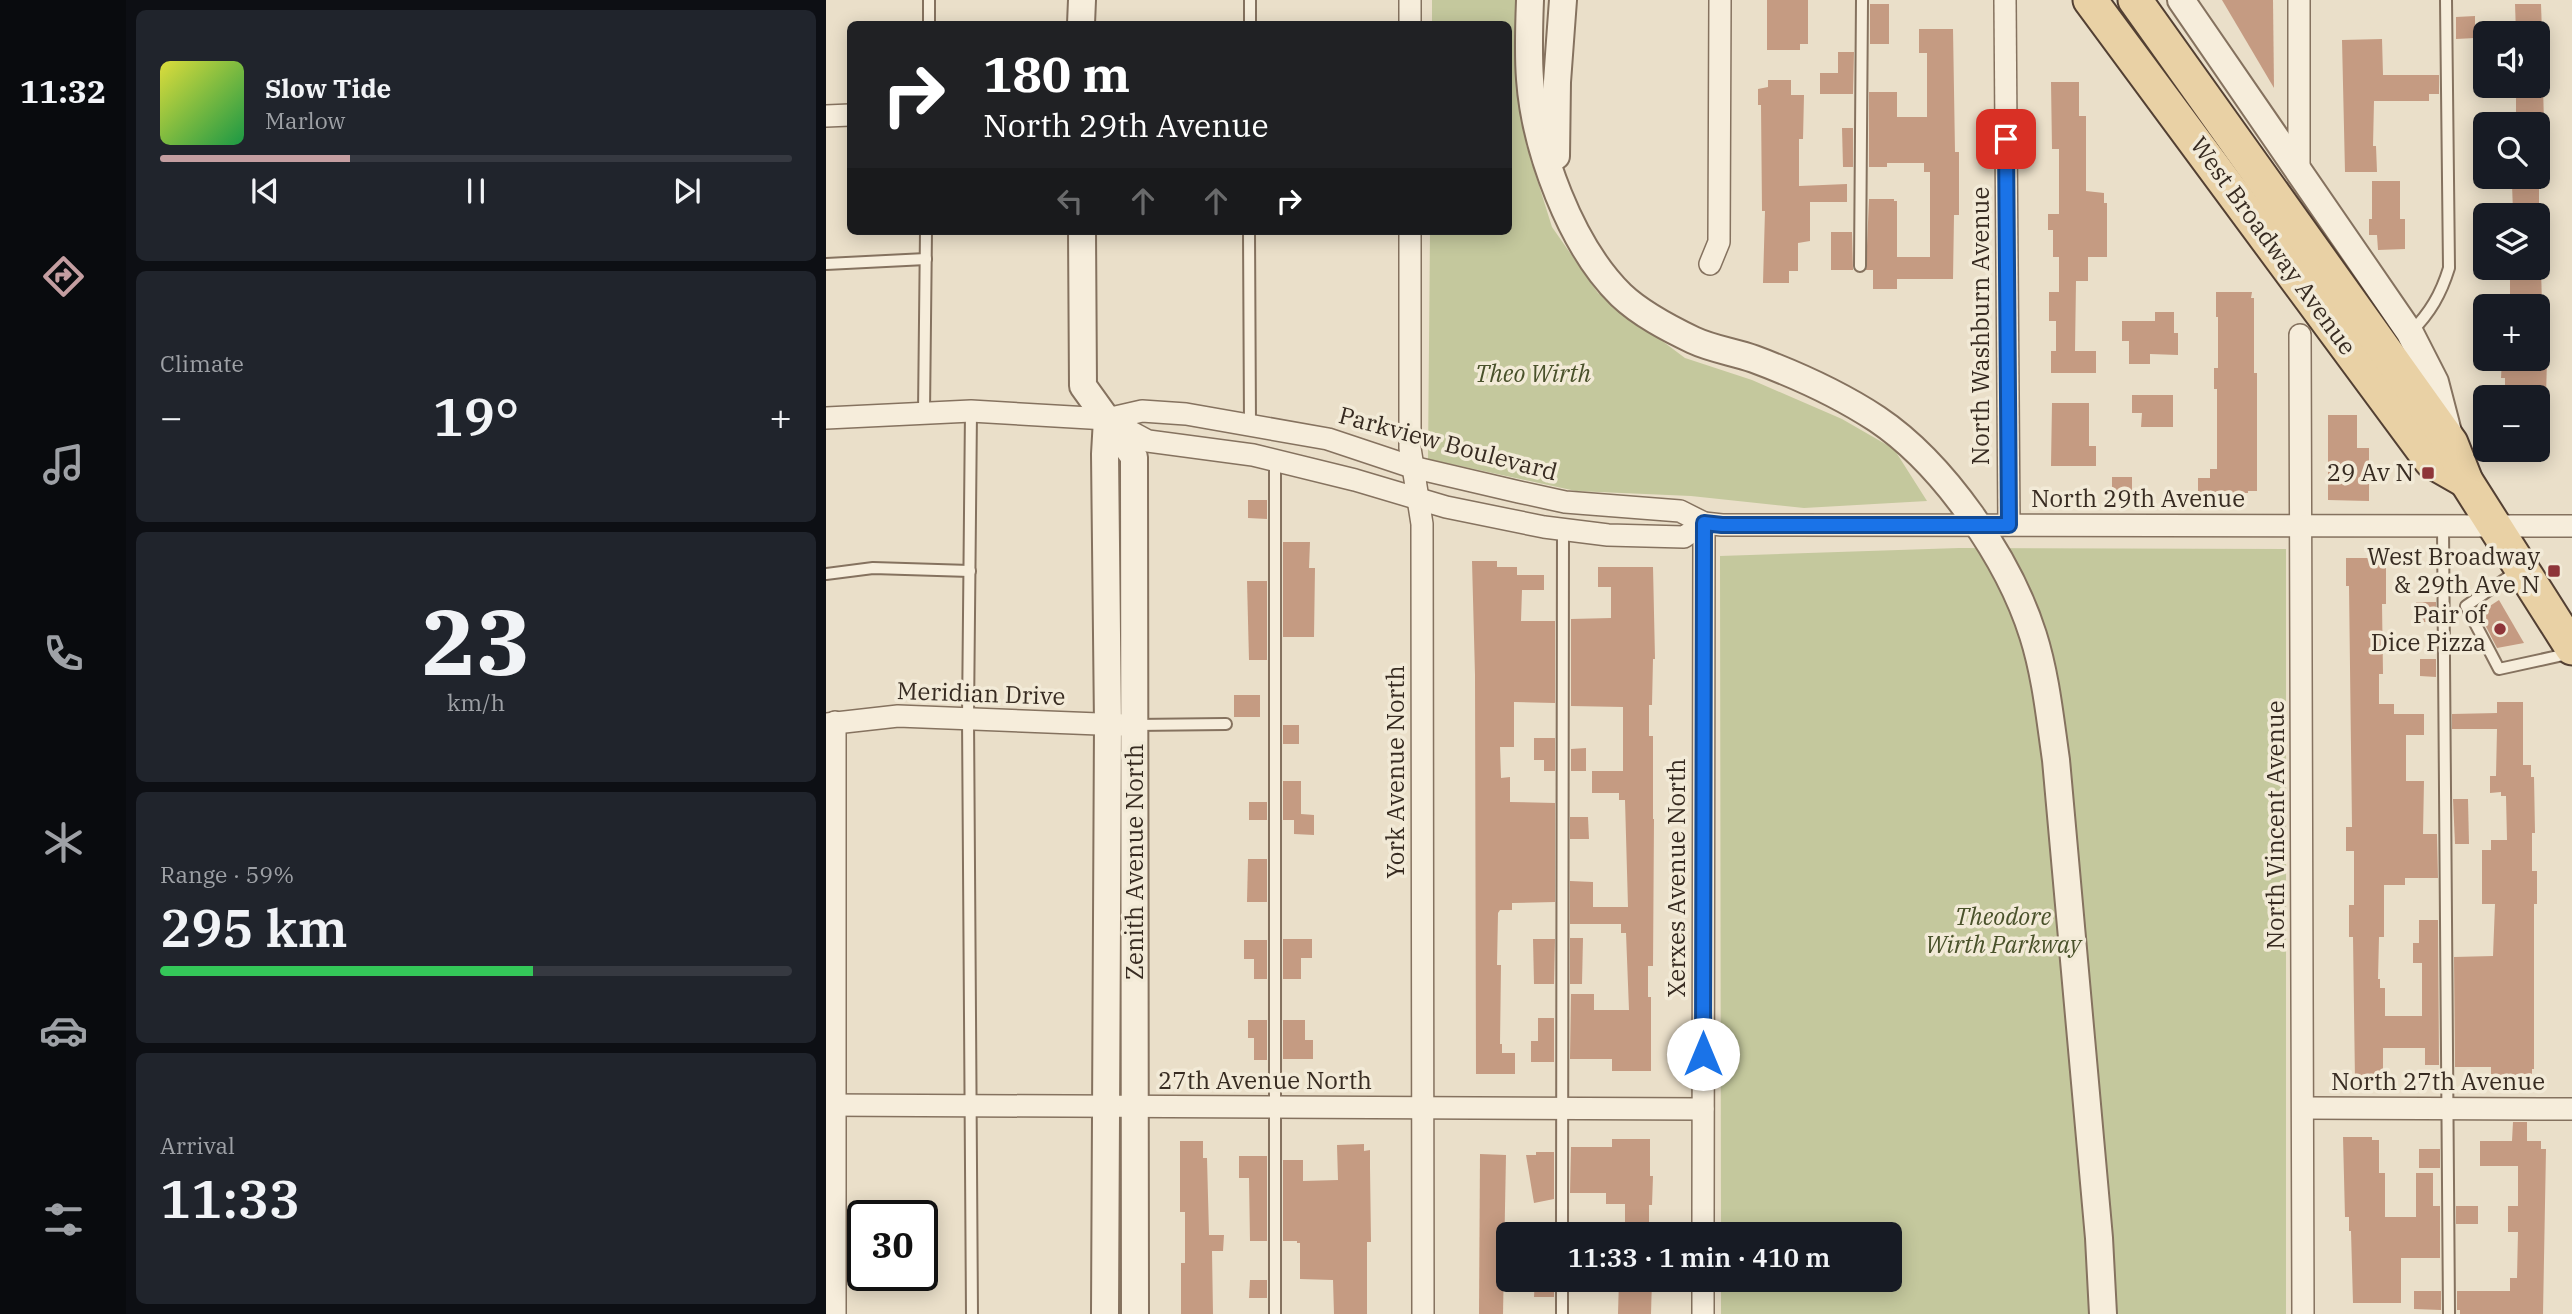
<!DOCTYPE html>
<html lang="en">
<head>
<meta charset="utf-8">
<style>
  body { margin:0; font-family:"IBM Plex Serif",serif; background:#20242c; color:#f1f3f6; height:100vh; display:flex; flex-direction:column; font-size:26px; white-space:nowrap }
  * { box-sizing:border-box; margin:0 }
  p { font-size:23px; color:#9ea1a6 }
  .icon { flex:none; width:38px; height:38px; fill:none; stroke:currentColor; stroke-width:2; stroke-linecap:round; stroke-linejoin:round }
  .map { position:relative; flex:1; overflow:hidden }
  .details { display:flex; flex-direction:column; gap:10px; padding:10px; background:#0d0f14; width:700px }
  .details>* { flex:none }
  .banner { position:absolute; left:21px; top:21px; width:665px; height:214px; border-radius:10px; box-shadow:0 4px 18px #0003; background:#202124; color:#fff; overflow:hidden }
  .buttons { position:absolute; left:1647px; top:21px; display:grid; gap:14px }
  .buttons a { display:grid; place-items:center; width:77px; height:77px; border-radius:10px; background:#171b24; box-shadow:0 4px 18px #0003; font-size:35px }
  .speed { position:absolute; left:21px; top:1200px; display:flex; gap:14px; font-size:35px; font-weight:700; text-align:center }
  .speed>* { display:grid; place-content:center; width:91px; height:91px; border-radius:50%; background:#171b24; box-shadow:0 4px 18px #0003; line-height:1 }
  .speed .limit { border:4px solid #111; border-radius:10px; background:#fff; color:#111 }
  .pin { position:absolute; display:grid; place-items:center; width:60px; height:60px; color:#fff; margin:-30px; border-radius:14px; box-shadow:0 4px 10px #0006 }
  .me { position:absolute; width:77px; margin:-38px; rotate:0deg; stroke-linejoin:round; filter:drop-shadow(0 0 5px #0008) }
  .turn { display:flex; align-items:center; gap:24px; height:147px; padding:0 21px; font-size:32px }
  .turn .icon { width:91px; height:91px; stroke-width:2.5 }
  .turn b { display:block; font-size:49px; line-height:60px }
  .lanes { display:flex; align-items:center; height:66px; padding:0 21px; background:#0003; justify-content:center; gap:35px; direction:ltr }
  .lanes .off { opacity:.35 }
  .big { font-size:52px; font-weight:600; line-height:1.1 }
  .details .card { flex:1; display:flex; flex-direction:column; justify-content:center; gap:10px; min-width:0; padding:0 24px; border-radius:10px; background:#20242c }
  .details .dial { align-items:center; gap:0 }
  .dial b { font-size:91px; line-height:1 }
  .song { display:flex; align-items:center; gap:21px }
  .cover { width:84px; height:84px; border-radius:10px; background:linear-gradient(135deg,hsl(60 70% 55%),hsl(140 70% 35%)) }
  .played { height:7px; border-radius:4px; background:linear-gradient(90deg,#c49ea1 30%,#363941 30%) }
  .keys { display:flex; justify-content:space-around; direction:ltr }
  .heat { display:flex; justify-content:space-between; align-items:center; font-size:38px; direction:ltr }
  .charge { height:10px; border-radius:5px; background:linear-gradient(90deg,#34c759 59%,#363941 0) }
  .trip { position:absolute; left:670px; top:1222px; width:406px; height:70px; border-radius:10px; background:#171b24; box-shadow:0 4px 18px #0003; font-weight:600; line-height:70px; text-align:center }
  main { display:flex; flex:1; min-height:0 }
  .dock { display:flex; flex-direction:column; width:126px; justify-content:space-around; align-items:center; background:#090b0e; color:#9ea1a6 }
  .dock .icon { width:49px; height:49px }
  .dock .current { color:#c49ea1 }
  .dock b { font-size:32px; color:#f1f3f6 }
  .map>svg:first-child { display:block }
  .green { fill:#c4c89d }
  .building { fill:#c59b82 }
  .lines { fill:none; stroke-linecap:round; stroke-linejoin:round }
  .service-casing { stroke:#85725f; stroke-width:14 }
  .minor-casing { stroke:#85725f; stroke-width:24 }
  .tertiary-casing { stroke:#85725f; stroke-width:30 }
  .primary-casing { stroke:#534033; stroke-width:37 }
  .service { stroke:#f6eddb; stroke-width:10 }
  .minor { stroke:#f6eddb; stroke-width:21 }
  .tertiary { stroke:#f6eddb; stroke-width:26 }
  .primary { stroke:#e9d1a5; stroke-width:33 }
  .route-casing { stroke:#114b97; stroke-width:18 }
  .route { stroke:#1a73e8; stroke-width:12 }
  .poi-dot { fill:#8e3539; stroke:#f2ead7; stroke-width:2.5 }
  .labels { text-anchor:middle; stroke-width:7; stroke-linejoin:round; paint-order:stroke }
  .street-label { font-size:24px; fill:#372b21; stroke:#f2ead7 }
  .park-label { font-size:24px; font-style:italic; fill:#49512a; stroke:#f2ead7 }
  .poi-label { font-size:24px; fill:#372b21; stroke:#f2ead7; text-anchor:end }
</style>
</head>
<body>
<main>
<nav class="dock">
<b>11:32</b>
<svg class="icon current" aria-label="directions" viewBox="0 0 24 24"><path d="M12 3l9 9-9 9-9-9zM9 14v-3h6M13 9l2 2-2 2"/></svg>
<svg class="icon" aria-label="music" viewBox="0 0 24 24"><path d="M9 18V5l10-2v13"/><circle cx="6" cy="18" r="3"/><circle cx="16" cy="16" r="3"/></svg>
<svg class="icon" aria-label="phone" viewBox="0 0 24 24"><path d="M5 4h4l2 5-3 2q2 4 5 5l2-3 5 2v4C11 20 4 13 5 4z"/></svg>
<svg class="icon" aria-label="climate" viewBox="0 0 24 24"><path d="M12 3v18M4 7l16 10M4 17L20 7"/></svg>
<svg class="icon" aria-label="car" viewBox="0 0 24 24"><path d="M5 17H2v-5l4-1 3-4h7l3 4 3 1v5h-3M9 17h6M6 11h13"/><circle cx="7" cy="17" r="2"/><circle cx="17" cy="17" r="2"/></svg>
<svg class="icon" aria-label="filters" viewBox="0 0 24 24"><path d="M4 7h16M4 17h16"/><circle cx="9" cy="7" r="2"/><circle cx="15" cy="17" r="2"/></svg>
</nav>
<section class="details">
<div class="card">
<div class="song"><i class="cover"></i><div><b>Slow Tide</b><p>Marlow</p></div></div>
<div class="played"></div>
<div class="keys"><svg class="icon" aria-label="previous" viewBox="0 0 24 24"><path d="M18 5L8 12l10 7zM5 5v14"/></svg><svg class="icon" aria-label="pause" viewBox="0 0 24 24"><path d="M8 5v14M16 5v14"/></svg><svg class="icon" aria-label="next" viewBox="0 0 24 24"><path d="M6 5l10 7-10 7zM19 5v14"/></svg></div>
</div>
<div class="card"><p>Climate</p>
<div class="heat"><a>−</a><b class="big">19°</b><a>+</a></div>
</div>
<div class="card dial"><b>23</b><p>km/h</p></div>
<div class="card"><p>Range · 59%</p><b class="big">295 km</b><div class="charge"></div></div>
<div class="card"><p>Arrival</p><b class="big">11:33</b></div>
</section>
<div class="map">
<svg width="1746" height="1314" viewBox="0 0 1746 1314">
  <rect width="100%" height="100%" fill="#eadfc9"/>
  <!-- green -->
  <g class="green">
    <polygon points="606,0 698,0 703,53 700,144 726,227 772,293 859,358 926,380 1016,419 1068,449 1101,501 978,508 865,496 750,491 602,459 604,231 682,231 682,24 606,24"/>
    <polygon points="1133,548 1460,549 1460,1314 895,1314 895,1279 1064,1279 1064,1234 895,1234 894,556"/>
  </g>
  <!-- building -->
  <g class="building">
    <polygon points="941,0 982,0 982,44 974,44 974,50 941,50"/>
    <polygon points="1396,0 1447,0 1448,88"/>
    <rect x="1044" y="4" width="19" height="40"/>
    <polygon points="1689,4 1715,4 1716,33 1690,33"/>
    <polygon points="1649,16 1649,38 1630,39 1630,17"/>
    <polygon points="1093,29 1127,29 1129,152 1133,152 1133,215 1128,215 1127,279 1071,279 1071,289 1047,289 1047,270 1040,270 1043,199 1068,199 1068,201 1071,201 1071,257 1104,257 1104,172 1098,172 1098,163 1061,163 1061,167 1043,167 1043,92 1071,92 1071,117 1101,117 1101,53 1093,53"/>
    <polygon points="1556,39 1557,75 1613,75 1613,94 1603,94 1603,101 1548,101 1547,146 1550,146 1551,172 1519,172 1516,40"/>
    <polygon points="1012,52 1028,52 1027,94 994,94 994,73 1012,73"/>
    <polygon points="942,80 965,80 965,95 978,95 977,139 973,139 973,186 1021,184 1021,202 984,202 984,241 972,243 972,271 963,271 963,283 937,283 939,211 936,211 935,105 932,105 932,89 942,87"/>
    <polygon points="1225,82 1253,82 1253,116 1260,116 1260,191 1278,193 1278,203 1281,203 1281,257 1262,257 1262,281 1250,281 1249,351 1270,351 1270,373 1225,373 1225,351 1230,351 1230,321 1223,321 1223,292 1233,292 1233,257 1227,257 1227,230 1222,230 1222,214 1233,214 1233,149 1226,149"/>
    <polygon points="1690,86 1717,86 1718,124 1690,124"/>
    <polygon points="1016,128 1027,128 1027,167 1017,167"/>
    <polygon points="1546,181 1574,181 1574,219 1579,219 1579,249 1552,250 1551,235 1543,235 1543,219 1546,219"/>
    <polygon points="1686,184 1713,184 1713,211 1687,212"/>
    <polygon points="1005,232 1026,232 1027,270 1005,270"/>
    <polygon points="1684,268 1715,268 1716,306 1684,306"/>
    <polygon points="1390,292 1426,292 1425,298 1428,298 1428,373 1431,373 1431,491 1422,491 1422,493 1372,493 1372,478 1384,478 1384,469 1391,469 1391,389 1388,389 1388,368 1392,368 1392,317 1390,317"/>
    <polygon points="1329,312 1348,312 1348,333 1352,333 1352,355 1324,354 1324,364 1303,364 1303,341 1296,341 1296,321 1329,321"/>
    <polygon points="1676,359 1721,359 1720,397 1679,397 1679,378 1675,378"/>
    <polygon points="1306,395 1347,395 1347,427 1315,427 1316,413 1306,413"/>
    <polygon points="1226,403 1263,403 1263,446 1270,446 1270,466 1225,466"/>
    <polygon points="1502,415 1531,415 1531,448 1543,448 1543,501 1502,500"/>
    <rect x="1286" y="477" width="20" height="16"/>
    <polygon points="422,500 441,500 441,519 422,518"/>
    <polygon points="457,542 484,542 483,568 489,568 488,637 457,637"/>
    <polygon points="1520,558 1560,558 1560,604 1556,604 1557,674 1553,674 1553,704 1568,704 1568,714 1598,714 1598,735 1580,735 1580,781 1598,781 1597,834 1611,834 1612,878 1579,878 1579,885 1558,885 1558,937 1553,937 1552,979 1554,979 1554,988 1559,988 1559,1016 1596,1016 1596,963 1587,963 1587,943 1593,943 1593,920 1612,920 1613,1065 1599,1065 1599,1048 1557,1048 1557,1081 1529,1081 1527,937 1523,937 1523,905 1528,905 1528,851 1520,851 1520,827 1526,827 1523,586 1520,586"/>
    <polygon points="646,561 671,561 671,567 691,567 691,575 718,575 718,590 696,590 695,621 729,621 729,703 688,702 688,747 674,747 675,778 684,777 684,802 729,803 729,902 686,903 686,910 674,910 672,913 671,965 675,965 674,1044 676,1044 676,1053 689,1053 689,1074 650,1074 649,675"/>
    <polygon points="772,567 827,567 829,659 827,659 826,705 823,705 823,736 827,736 827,819 828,819 827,966 822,966 822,997 825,997 825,1071 786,1071 786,1059 744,1059 745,994 768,994 768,1010 803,1010 800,933 795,933 795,924 744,924 744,881 767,882 767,907 802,907 799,800 793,800 793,793 766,793 766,771 797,771 797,707 745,706 745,619 785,618 785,587 772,587"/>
    <polygon points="421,581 441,581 441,660 423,660"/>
    <polygon points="1673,600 1698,643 1671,648 1653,613"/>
    <rect x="1590" y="602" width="20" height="20"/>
    <polygon points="1594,659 1610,659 1610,677 1594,676"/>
    <rect x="408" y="695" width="26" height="22"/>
    <polygon points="1671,702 1697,702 1697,765 1705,765 1705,777 1708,777 1709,833 1706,833 1706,871 1711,871 1711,904 1708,904 1708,1069 1706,1069 1706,1077 1665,1077 1665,1067 1629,1067 1628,957 1667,956 1669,904 1656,904 1656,850 1665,850 1665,840 1681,840 1680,796 1675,796 1675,792 1664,793 1664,776 1670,776 1671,729 1626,729 1626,714 1671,713"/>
    <rect x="457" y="725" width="16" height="19"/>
    <polygon points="708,738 729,738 729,771 718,771 718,760 708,760"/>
    <polygon points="760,748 760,771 745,771 745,749"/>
    <polygon points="457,781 475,781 475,814 488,815 488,835 468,834 468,820 457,820"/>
    <polygon points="1627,799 1642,799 1643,844 1629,844"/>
    <rect x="423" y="802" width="18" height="18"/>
    <polygon points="744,817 762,817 763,839 744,839"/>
    <polygon points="422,859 441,859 441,902 421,902"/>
    <polygon points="744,938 757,938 756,984 744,984"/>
    <polygon points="457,939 486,939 486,958 475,958 475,979 457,979"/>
    <polygon points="707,939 729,939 728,984 708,984"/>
    <polygon points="418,940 441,940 441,979 428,979 428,959 418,959"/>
    <polygon points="712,1018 728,1018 728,1062 705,1062 705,1041 712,1041"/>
    <polygon points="422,1020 441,1020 441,1060 428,1060 428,1038 422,1038"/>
    <polygon points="457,1020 479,1020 479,1040 487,1040 487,1059 457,1059"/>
    <polygon points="1687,1122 1701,1122 1701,1141 1715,1141 1715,1149 1720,1149 1717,1314 1634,1314 1634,1310 1631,1310 1631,1291 1684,1291 1684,1278 1691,1278 1692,1232 1682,1232 1682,1206 1692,1206 1692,1166 1654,1166 1654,1141 1686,1141"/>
    <polygon points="1517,1137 1546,1137 1546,1140 1553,1140 1553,1173 1559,1173 1559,1217 1590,1217 1590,1173 1607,1173 1607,1206 1614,1206 1614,1258 1575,1258 1575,1303 1527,1303 1525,1231 1523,1231 1523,1217 1519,1217"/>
    <polygon points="786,1139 824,1139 824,1176 827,1176 826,1205 823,1205 823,1234 799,1234 799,1204 780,1204 780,1193 744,1193 745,1147 786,1147"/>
    <polygon points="354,1141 377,1141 377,1158 381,1158 383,1235 398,1235 397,1251 386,1251 387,1314 355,1314 355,1263 359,1263 359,1212 354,1212"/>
    <polygon points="538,1144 538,1151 544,1150 544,1168 545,1242 541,1242 541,1314 508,1314 507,1280 474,1279 474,1243 471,1243 471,1241 457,1241 457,1160 477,1160 477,1181 512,1180 511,1145"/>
    <rect x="1593" y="1149" width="21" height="19"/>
    <polygon points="710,1152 728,1152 728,1199 708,1203 700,1155 710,1155"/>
    <polygon points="654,1154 680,1155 677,1314 653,1314"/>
    <polygon points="413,1156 441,1156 441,1241 424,1241 423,1178 413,1178"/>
    <rect x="1630" y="1206" width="22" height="18"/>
    <polygon points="709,1279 728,1279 728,1297 708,1297"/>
    <polygon points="793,1279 826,1279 825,1314 792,1314"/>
    <polygon points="424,1280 441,1280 441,1298 423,1298"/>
    <polygon points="1588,1291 1615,1291 1615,1310 1588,1309"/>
  </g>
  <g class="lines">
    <!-- service casing -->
    <g class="service-casing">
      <g id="service">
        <polyline points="103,24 103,0"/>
        <polyline points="424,24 424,0"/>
        <polyline points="423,231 424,424"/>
        <polyline points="0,264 100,259"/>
        <polyline points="1034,266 1036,0"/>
        <path d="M1585,332C1604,313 1615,294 1623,268L1620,0"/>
        <polyline points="145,411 142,717 146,1314"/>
        <polyline points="98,412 100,231"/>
        <polyline points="449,460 449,1314"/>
        <polyline points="1617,527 1623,1314"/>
        <polyline points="1694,569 1640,606 1673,669 1746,653"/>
        <polyline points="0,574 47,568 144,571"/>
        <polyline points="309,725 400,724"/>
        <polyline points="736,1234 737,529"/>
        <polyline points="736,1279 736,1314"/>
      </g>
    </g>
    <!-- minor casing -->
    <g class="minor-casing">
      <g id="minor">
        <polyline points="584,0 584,24"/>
        <polyline points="1179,0 1183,525"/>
        <polyline points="1473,0 1473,171"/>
        <polyline points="0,116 24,115"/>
        <polyline points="584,231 584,448 596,524 597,1314"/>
        <polyline points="884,264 893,242 894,0"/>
        <polyline points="1474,335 1477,1314"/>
        <polyline points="0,418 145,411 281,419 316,411 360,414 502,439 586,467 693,492 739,502 854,511 878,523 896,525 1746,526"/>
        <polyline points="281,419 322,441 427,455 529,480 620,507 718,527 782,535 858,537 878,523"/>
        <polyline points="0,724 72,716 298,725"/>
        <polyline points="0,1105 877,1109"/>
        <polyline points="1478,1108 1746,1109"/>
        <polyline points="877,1234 878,523"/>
        <polyline points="877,1279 877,1314"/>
        <polyline points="9,1314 9,722"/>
      </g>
    </g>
    <!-- tertiary casing -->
    <g class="tertiary-casing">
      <g id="tertiary">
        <path d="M704,0C703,26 702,53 704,79C709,149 745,246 795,295C815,314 842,328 867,340C886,349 908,352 928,359C971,375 1013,394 1051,419C1118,464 1183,559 1207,635C1220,676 1224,719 1230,760L1273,1238L1277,1314"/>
        <polyline points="1355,0 1584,333 1609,382 1622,432"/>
        <polyline points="255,24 256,0"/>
        <polyline points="730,156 731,82 737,0"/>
        <polyline points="256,231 257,386 308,457 309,1314"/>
        <polyline points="279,1314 282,724 279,454 281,419"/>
      </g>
    </g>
    <!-- primary casing -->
    <g class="primary-casing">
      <g id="primary">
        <polyline points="1264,0 1605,461 1640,481"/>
        <polyline points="1309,0 1625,443 1640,481 1746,648"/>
      </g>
    </g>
    <!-- service -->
    <use href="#service" class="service"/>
    <!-- minor -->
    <use href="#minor" class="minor"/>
    <!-- tertiary -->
    <use href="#tertiary" class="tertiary"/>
    <!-- primary -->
    <use href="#primary" class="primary"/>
  </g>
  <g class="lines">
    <!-- route casing -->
    <g class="route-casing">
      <polyline id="route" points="877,1054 878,523 896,525 1183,525 1180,139"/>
    </g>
    <!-- route -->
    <use href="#route" class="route"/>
  </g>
  <!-- markers -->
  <g class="poi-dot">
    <rect x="1595" y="466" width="14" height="14" rx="3.5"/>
    <rect x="1721" y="564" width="14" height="14" rx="3.5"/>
    <circle cx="1674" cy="629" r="7"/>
  </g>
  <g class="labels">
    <!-- street labels -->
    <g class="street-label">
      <text transform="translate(1447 246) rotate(54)" y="8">West Broadway Avenue</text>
      <text transform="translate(1155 326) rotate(-90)" y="8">North Washburn Avenue</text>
      <text transform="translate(622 444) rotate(15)" y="8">Parkview Boulevard</text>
      <text x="1312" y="507">North 29th Avenue</text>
      <text transform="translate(155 694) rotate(2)" y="8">Meridian Drive</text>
      <text transform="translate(570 772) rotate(-90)" y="8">York Avenue North</text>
      <text transform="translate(1450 825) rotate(-90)" y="8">North Vincent Avenue</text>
      <text transform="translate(309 862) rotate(-90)" y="8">Zenith Avenue North</text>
      <text transform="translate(851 878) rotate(-90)" y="8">Xerxes Avenue North</text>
      <text x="439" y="1089">27th Avenue North</text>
      <text x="1612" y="1090">North 27th Avenue</text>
    </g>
    <!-- park labels -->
    <g class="park-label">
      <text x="707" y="382">Theo Wirth</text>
      <text x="1177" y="925">Theodore<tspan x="1177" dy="28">Wirth Parkway</tspan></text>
    </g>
    <!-- poi labels -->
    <g class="poi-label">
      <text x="1588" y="481">29 Av N</text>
      <text x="1714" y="565">West Broadway<tspan x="1714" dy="28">&amp; 29th Ave N</tspan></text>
      <text x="1660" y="623">Pair of<tspan x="1660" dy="28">Dice Pizza</tspan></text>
    </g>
  </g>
</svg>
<div class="buttons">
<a><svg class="icon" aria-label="sound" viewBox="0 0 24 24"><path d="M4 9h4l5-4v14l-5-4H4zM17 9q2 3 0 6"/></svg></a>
<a><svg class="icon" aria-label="search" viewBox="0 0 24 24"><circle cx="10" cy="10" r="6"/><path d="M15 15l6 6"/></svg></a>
<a><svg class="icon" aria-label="layers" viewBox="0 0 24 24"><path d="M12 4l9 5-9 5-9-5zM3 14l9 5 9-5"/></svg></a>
<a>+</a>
<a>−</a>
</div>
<div class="speed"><div class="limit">30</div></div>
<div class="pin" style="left:1180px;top:139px;background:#d93025"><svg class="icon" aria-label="arrive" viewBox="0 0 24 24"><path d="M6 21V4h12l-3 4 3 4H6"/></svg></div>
<svg class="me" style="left:877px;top:1054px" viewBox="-20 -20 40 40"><circle r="19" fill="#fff"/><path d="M0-13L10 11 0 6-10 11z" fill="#1a73e8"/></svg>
<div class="trip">11:33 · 1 min · 410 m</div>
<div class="banner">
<div class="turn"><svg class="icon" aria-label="right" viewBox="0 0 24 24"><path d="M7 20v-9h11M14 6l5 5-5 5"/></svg><div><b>180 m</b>North 29th Avenue</div></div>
<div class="lanes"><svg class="icon off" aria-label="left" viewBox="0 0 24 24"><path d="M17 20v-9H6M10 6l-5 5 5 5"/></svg><svg class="icon off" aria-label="ahead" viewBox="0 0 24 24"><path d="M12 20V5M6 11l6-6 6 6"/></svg><svg class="icon off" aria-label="ahead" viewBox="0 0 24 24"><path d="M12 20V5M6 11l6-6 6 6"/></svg><svg class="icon" aria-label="right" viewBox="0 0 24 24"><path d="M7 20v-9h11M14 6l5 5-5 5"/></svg></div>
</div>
</div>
</main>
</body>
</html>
